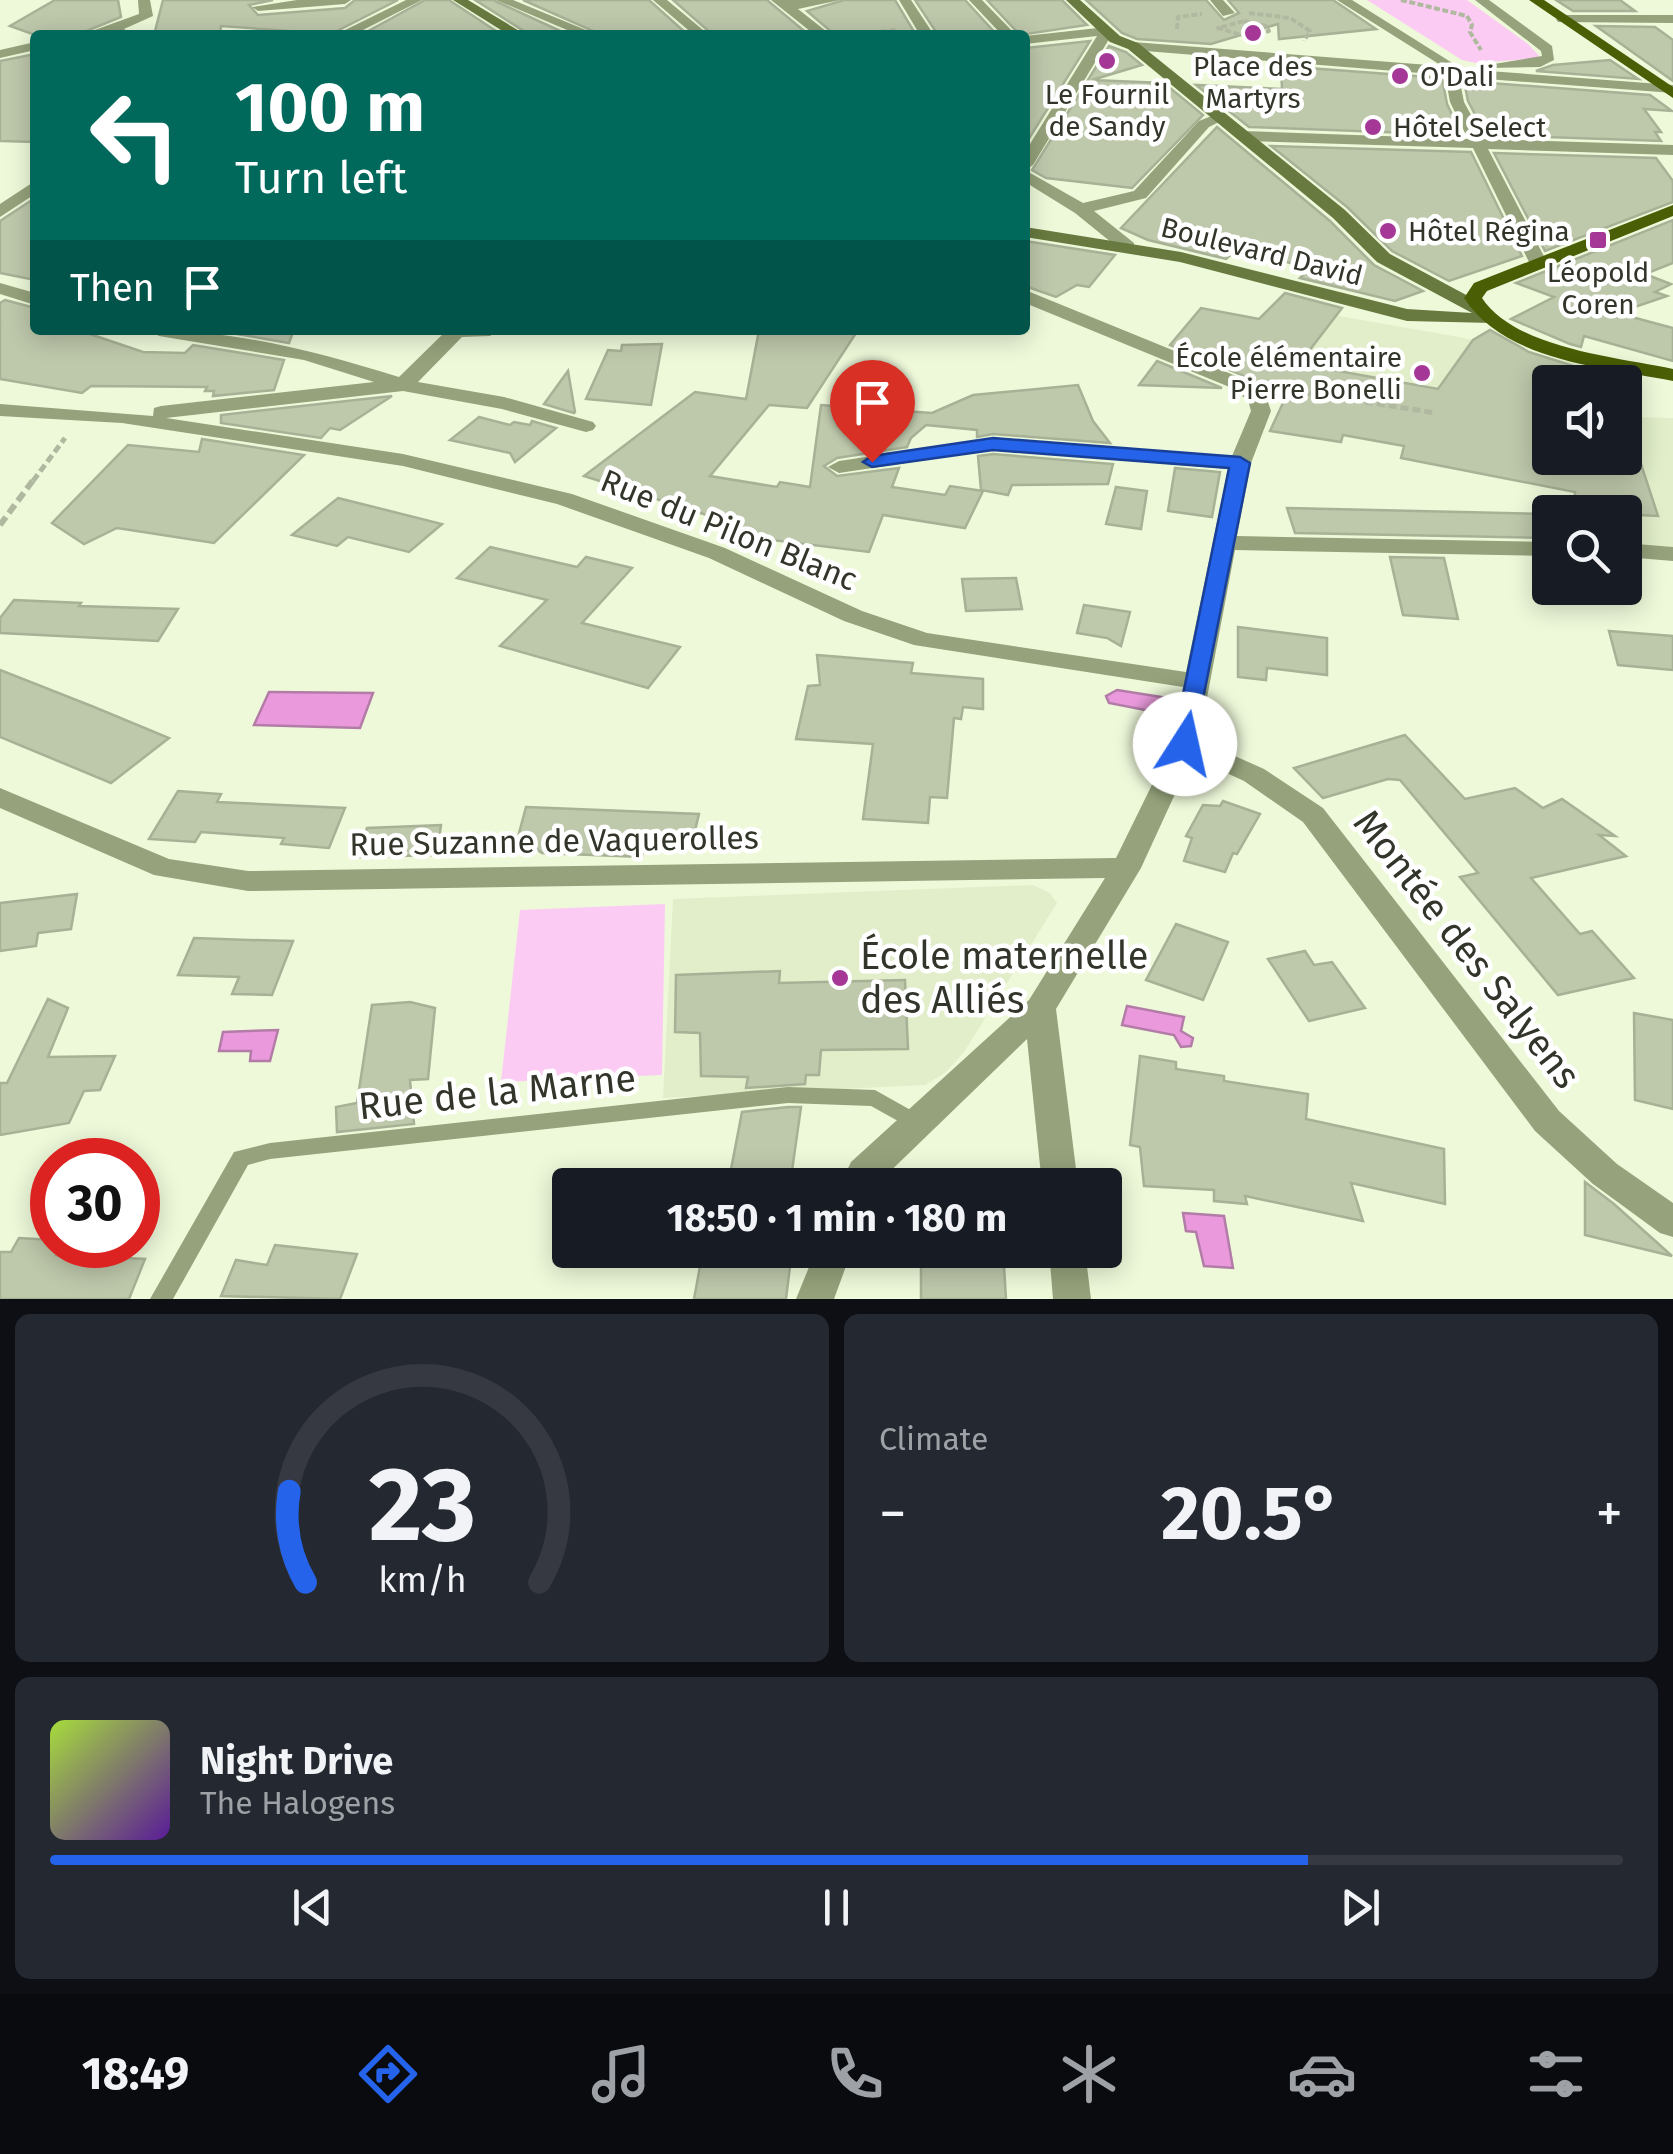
<!DOCTYPE html>
<html lang="en">
<head>
<meta charset="utf-8">
<style>
  body { margin:0; font-family:"Fira Sans",sans-serif; background:#242831; color:#f1f3f6; height:100vh; display:flex; flex-direction:column; font-size:38px; white-space:nowrap }
  * { box-sizing:border-box; margin:0 }
  p { font-size:32px; color:#9ea1a6 }
  .icon { flex:none; width:55px; height:55px; fill:none; stroke:currentColor; stroke-width:2; stroke-linecap:round; stroke-linejoin:round }
  .map { position:relative; height:1299px; overflow:hidden }
  .drawer { display:flex; flex-direction:column; gap:15px; padding:15px; background:#0d0f14; flex:1 }
  .drawer>* { flex:none }
  .banner { position:absolute; left:30px; top:30px; width:1000px; height:305px; border-radius:10px; box-shadow:0 5px 25px #0003; background:#00695c; color:#fff; overflow:hidden }
  .tools { position:absolute; left:1532px; top:365px; display:grid; gap:20px }
  .tools a { display:grid; place-items:center; width:110px; height:110px; border-radius:10px; background:#171b24; box-shadow:0 5px 25px #0003; font-size:50px }
  .speed { position:absolute; left:30px; top:1138px; display:flex; gap:20px; font-size:50px; font-weight:700; text-align:center }
  .speed>* { display:grid; place-content:center; width:130px; height:130px; border-radius:50%; background:#171b24; box-shadow:0 5px 25px #0003; line-height:1 }
  .speed .limit { border:15px solid #d22; background:#fff; color:#111 }
  .pin { position:absolute; display:grid; place-items:center; width:85px; height:85px; color:#fff; margin:-102px -42px; border-radius:50% 50% 50% 0; rotate:-45deg; box-shadow:0 0 10px #0007 }
  .pin .icon { rotate:45deg }
  .me { position:absolute; width:110px; margin:-55px; rotate:10deg; stroke-linejoin:round; filter:drop-shadow(0 0 8px #0008) }
  .turn { display:flex; align-items:center; gap:35px; height:210px; padding:0 40px; font-size:45px }
  .turn .icon { width:130px; height:130px; stroke-width:2.5 }
  .turn b { display:block; font-size:70px; line-height:85px }
  .then { display:flex; align-items:center; height:95px; padding:0 40px; background:#0003; gap:20px; font-size:38px }
  .big { font-size:75px; font-weight:700; line-height:1.1 }
  .drawer .widget { flex:1; display:flex; flex-direction:column; justify-content:center; gap:15px; min-width:0; padding:0 35px; border-radius:15px; background:#242831 }
  .drawer .dial { align-items:center; gap:0 }
  .dial svg { height:260px; overflow:visible; fill:none; stroke:#363941; stroke-width:7; stroke-linecap:round; text-anchor:middle }
  .dial text { fill:#f1f3f6; stroke:none }
  .song { display:flex; align-items:center; gap:30px }
  .cover { width:120px; height:120px; border-radius:15px; background:linear-gradient(135deg,hsl(80 70% 55%),hsl(270 70% 35%)) }
  .played { height:10px; border-radius:5px; background:linear-gradient(90deg,#2563eb 80%,#363941 80%) }
  .keys { display:flex; justify-content:space-around; direction:ltr }
  .heat { display:flex; justify-content:space-between; align-items:center; font-size:55px; direction:ltr }
  .drawer .tiles { flex:1; display:grid; gap:15px; grid-template-columns:1fr 1fr }
  .widget:last-child { grid-column:span 2 }
  .trip { position:absolute; left:552px; top:1168px; width:570px; height:100px; border-radius:10px; background:#171b24; box-shadow:0 5px 25px #0003; font-weight:700; line-height:100px; text-align:center }
  .tabs { display:flex; height:160px; justify-content:space-around; align-items:center; background:#090b0e; color:#9ea1a6 }
  .tabs .icon { width:70px; height:70px }
  .tabs .selected { color:#2563eb }
  .tabs b { font-size:45px; color:#f1f3f6 }
  .map>svg:first-child { display:block }
  .built { fill:#e1eec9 }
  .green { fill:#fccbf3 }
  .water { fill:#ea9adc; stroke:#b27ca7; stroke-width:2.5 }
  .building { fill:#bec8ab; stroke:#a7b195; stroke-width:2.5 }
  .lines { fill:none; stroke-linecap:round; stroke-linejoin:round }
  .path-far2 { stroke:#b0b9a0; stroke-width:4; stroke-dasharray:6 2.5; stroke-linecap:butt }
  .path-far1 { stroke:#b0b9a0; stroke-width:5; stroke-dasharray:8 4; stroke-linecap:butt }
  .path { stroke:#b0b9a0; stroke-width:6; stroke-dasharray:10 5; stroke-linecap:butt }
  .lane { fill:#95a27b; fill-rule:evenodd }
  .street { fill:#95a27b; fill-rule:evenodd }
  .secondary { fill:#687a3f; fill-rule:evenodd }
  .primary { fill:#495e05; fill-rule:evenodd }
  .route { fill:#2563eb; stroke:#184099; stroke-width:2.5 }
  .poi-dot { fill:#a53897; stroke:#fff; stroke-width:4 }
  .labels { text-anchor:middle; stroke-width:9; stroke-linejoin:round; paint-order:stroke }
  .far-poi-label { font-size:28px; fill:#31352a; stroke:#fff }
  .far-street-label { font-size:28px; fill:#31352a; stroke:#fff }
  .street-label { font-size:32px; fill:#31352a; stroke:#fff }
  .near-street-label { font-size:38px; fill:#31352a; stroke:#fff }
  .near-poi-label { font-size:38px; fill:#31352a; stroke:#fff; text-anchor:start }
</style>
</head>
<body>
<div class="map">
<svg width="1673" height="1299" viewBox="0 0 1673 1299">
  <rect width="100%" height="100%" fill="#eef9da"/>
  <!-- built -->
  <g class="built">
    <polygon points="1310,311 1459,337 1586,366 1583,382 1550,382 1550,431 1255,379"/>
    <polygon points="1625,417 1673,418 1673,547 1629,543 1625,512 1619,512 1600,458 1625,458"/>
    <polygon points="1033,885 1050,893 1057,903 964,1052 945,1073 925,1085 663,1098 673,899"/>
  </g>
  <!-- green -->
  <g class="green">
    <polygon points="1367,0 1467,0 1528,44 1541,58 1476,63 1462,60"/>
    <polygon points="665,904 662,1075 501,1082 520,910"/>
  </g>
  <!-- water -->
  <g class="water">
    <polygon points="1117,690 1174,699 1171,715 1109,703 1106,696"/>
    <polygon points="269,692 270,692 373,693 360,728 254,725"/>
    <polygon points="1127,1006 1184,1017 1181,1031 1193,1038 1191,1046 1181,1047 1174,1035 1122,1025"/>
    <polygon points="278,1030 270,1061 250,1061 251,1051 219,1051 223,1032"/>
    <polygon points="1183,1213 1224,1216 1233,1268 1204,1266 1196,1232 1186,1231"/>
  </g>
  <!-- building -->
  <g class="building">
    <polygon points="55,0 118,0 121,17 77,35 35,35 10,26"/>
    <polygon points="163,0 273,0 249,5 258,15 345,8 355,0 398,0 331,34 221,26 220,35 154,35"/>
    <polygon points="425,0 449,0 502,35 361,35"/>
    <polygon points="475,0 493,0 569,35 530,35"/>
    <polygon points="523,0 649,0 688,35 602,35"/>
    <polygon points="673,0 767,0 809,35 713,35"/>
    <polygon points="844,0 895,0 916,35 835,35 807,11"/>
    <polygon points="915,0 965,0 997,35 938,35"/>
    <polygon points="987,0 1062,0 1087,25 1020,35"/>
    <polygon points="1086,0 1206,0 1224,20 1239,13 1228,0 1333,0 1376,29 1279,39 1278,24 1211,44 1137,39 1122,33"/>
    <polygon points="1556,0 1620,0 1635,11 1573,11"/>
    <polygon points="1596,26 1655,27 1673,40 1673,81"/>
    <polygon points="1090,41 1025,145 1025,48"/>
    <polygon points="1109,46 1126,52 1142,65 1092,80 1164,83 1203,115 1132,188 1046,178 1032,170"/>
    <polygon points="35,54 35,142 0,141 0,61"/>
    <polygon points="1610,60 1638,79 1536,71 1553,65"/>
    <polygon points="1281,66 1442,78 1447,104 1462,135 1249,127 1196,85 1282,89"/>
    <polygon points="1464,81 1650,95 1672,111 1644,109 1661,132 1655,132 1661,141 1486,135 1468,101"/>
    <polygon points="1217,127 1330,221 1374,265 1423,291 1395,301 1300,278 1309,269 1240,247 1226,259 1148,240 1121,228"/>
    <polygon points="1271,146 1471,152 1522,256 1449,281 1392,251 1347,207"/>
    <polygon points="1494,153 1656,158 1673,181 1673,202 1545,251"/>
    <polygon points="35,198 35,280 0,273 0,221"/>
    <polygon points="1673,220 1673,263 1645,274 1671,284 1655,292 1667,296 1617,313 1673,328 1673,361 1584,336 1581,347 1570,344 1511,319 1554,297 1516,283"/>
    <polygon points="1025,241 1115,255 1089,287 1077,285 1056,297 1025,286"/>
    <polygon points="1285,293 1342,308 1299,364 1438,389 1473,340 1490,330 1529,352 1577,367 1574,382 1550,382 1550,458 1639,458 1658,516 1573,512 1575,492 1401,458 1404,446 1343,435 1341,442 1270,431 1289,390 1266,389 1242,375 1170,345 1201,308 1259,319"/>
    <polygon points="5,300 35,308 35,330 84,332 143,352 185,353 193,345 284,360 274,390 213,396 214,391 205,391 207,387 91,386 82,393 0,379 0,303"/>
    <polygon points="213,330 272,330 293,332 289,343"/>
    <polygon points="759,330 858,330 807,408 769,405 710,476 777,487 780,482 810,487 821,405 932,413 973,395 1078,385 1093,421 1110,443 993,434 977,437 977,430 926,425 911,438 907,447 837,458 824,466 837,476 899,468 892,487 945,495 950,486 983,491 965,528 883,515 869,552 740,536 708,524 713,517 584,476 695,392 746,399"/>
    <polygon points="662,344 651,405 586,399 608,350 621,351 622,345"/>
    <polygon points="1157,361 1222,388 1139,385"/>
    <polygon points="568,371 575,412 574,413 544,404"/>
    <polygon points="392,396 340,430 330,428 321,438 221,423 221,415"/>
    <polygon points="479,417 510,425 514,422 530,425 532,421 556,428 515,462 510,453 450,440"/>
    <polygon points="202,439 304,455 214,543 117,528 84,544 52,523 128,445 199,452"/>
    <polygon points="993,454 1113,464 1108,484 1012,485 1008,495 981,490 978,456"/>
    <polygon points="1175,468 1220,472 1212,517 1168,511"/>
    <polygon points="1116,487 1147,491 1141,529 1106,524"/>
    <polygon points="338,498 442,524 409,552 348,537 337,546 292,535"/>
    <polygon points="1287,508 1550,514 1550,538 1295,533"/>
    <polygon points="490,547 577,567 586,557 632,568 582,623 680,647 648,688 500,646 547,600 457,578"/>
    <polygon points="1390,557 1444,558 1458,619 1403,615"/>
    <polygon points="1016,578 1022,609 966,611 962,579"/>
    <polygon points="14,600 81,603 79,606 178,609 158,641 0,633 0,618"/>
    <polygon points="1084,605 1130,612 1121,646 1107,638 1077,633"/>
    <polygon points="1238,627 1327,638 1327,675 1267,668 1266,680 1238,677"/>
    <polygon points="1609,631 1673,636 1673,670 1618,665"/>
    <polygon points="817,655 913,663 911,673 983,679 983,709 963,707 961,719 954,718 947,798 930,797 928,823 863,819 873,744 796,739 808,686 820,685"/>
    <polygon points="0,670 94,707 169,738 111,783 0,737"/>
    <polygon points="1405,735 1465,799 1515,788 1543,808 1562,799 1615,836 1599,835 1626,856 1531,878 1580,934 1592,931 1634,978 1558,995 1460,877 1478,873 1400,780 1388,779 1323,798 1294,768"/>
    <polygon points="178,791 221,794 217,802 345,808 329,848 281,844 284,838 201,832 195,842 149,839"/>
    <polygon points="1223,801 1260,814 1237,854 1233,853 1225,872 1184,861 1192,838 1186,836 1203,805 1220,806"/>
    <polygon points="526,807 699,814 692,843 646,841 642,857 542,853 518,837"/>
    <polygon points="441,825 437,855 359,857 367,828"/>
    <polygon points="77,894 71,929 38,933 36,946 0,951 0,903"/>
    <polygon points="1176,924 1228,942 1203,1000 1146,980"/>
    <polygon points="194,938 249,940 293,941 272,995 232,994 239,977 178,975"/>
    <polygon points="1305,951 1314,965 1332,962 1365,1008 1309,1021 1268,959"/>
    <polygon points="780,971 779,983 905,980 908,1049 821,1050 819,1075 806,1075 805,1084 746,1088 748,1077 701,1076 700,1033 675,1032 676,975"/>
    <polygon points="48,999 68,1008 48,1057 115,1056 100,1090 84,1091 69,1123 0,1135 0,1083 7,1083"/>
    <polygon points="410,1002 435,1008 428,1079 410,1080 414,1124 337,1132 336,1107 357,1103 372,1005"/>
    <polygon points="1634,1013 1673,1020 1673,1109 1635,1100"/>
    <polygon points="1140,1056 1176,1062 1176,1069 1224,1076 1224,1081 1308,1094 1306,1119 1444,1149 1445,1204 1351,1183 1363,1221 1245,1196 1247,1204 1214,1201 1214,1190 1144,1186 1140,1147 1130,1145"/>
    <polygon points="788,1107 801,1107 790,1185 728,1185 742,1112"/>
    <polygon points="1585,1182 1614,1204 1672,1256 1585,1235"/>
    <polygon points="19,1238 52,1240 52,1245 62,1245 56,1255 145,1259 129,1299 0,1299 0,1252 11,1252"/>
    <polygon points="275,1245 357,1254 340,1299 221,1296 236,1260 267,1265"/>
    <polygon points="703,1250 792,1250 786,1299 694,1299"/>
    <polygon points="921,1250 1003,1250 1006,1299 921,1299"/>
  </g>
  <g class="lines">
    <!-- path-far2 -->
    <g class="path-far2">
      <polyline points="1401,0 1467,16 1472,25 1470,32 1481,50"/>
      <polyline points="1249,13 1290,18 1310,31 1304,41"/>
      <polygon points="1244,21 1266,26 1269,31 1248,37 1218,28"/>
      <polyline points="1177,29 1178,17 1202,14"/>
      <polyline points="856,35 896,30"/>
    </g>
    <!-- path-far1 -->
    <g class="path-far1">
      <polyline points="1282,389 1436,413"/>
      <polyline points="33,481 65,438"/>
    </g>
    <!-- path -->
    <polyline class="path" points="0,525 34,479"/>
    <!-- lane -->
    <polygon class="lane" points="788,1087 875,1090 923,1117 926,1123 923,1129 916,1131 871,1106 788,1103 270,1159 248,1165 173,1299 150,1299 234,1152 270,1143"/>
    <!-- street -->
    <g class="street">
      <polygon points="138,0 150,0 153,16 124,29 133,35 81,35 139,14"/>
      <polygon points="297,0 351,0 345,4 258,11 252,7"/>
      <polygon points="406,0 422,0 353,35 335,35"/>
      <polygon points="496,0 513,0 598,35 579,35"/>
      <polygon points="653,0 667,0 709,35 694,35"/>
      <polygon points="771,0 840,0 798,9 831,35 815,35"/>
      <polygon points="899,0 911,0 934,35 920,35"/>
      <polygon points="969,0 982,0 1016,35 1002,35"/>
      <polygon points="1210,0 1223,0 1235,13 1223,16"/>
      <polygon points="1337,0 1352,0 1462,69 1673,85 1673,93 1459,77 1464,102 1484,139 1673,145 1673,155 1488,149 1547,262 1538,267 1529,262 1473,148 1244,141 1236,136 1244,131 1468,139 1450,102 1445,75 1133,50 1126,46 1133,42 1442,66"/>
      <polygon points="1475,0 1489,0 1552,46 1554,60 1540,67 1490,68 1488,65 1542,56 1541,51"/>
      <polygon points="1563,15 1673,15 1673,23 1558,22 1556,19"/>
      <polygon points="1107,27 1114,31 1033,165 1025,170 1025,152 1097,36 1025,44 1025,36"/>
      <polygon points="35,42 35,50 0,58 0,50"/>
      <polygon points="1219,113 1227,118 1209,127 1146,198 1094,211 1134,243 1134,251 1122,251 1075,213 1025,182 1025,170 1083,203 1134,191 1199,121"/>
      <polygon points="35,181 35,194 0,217 0,204"/>
      <polygon points="0,283 35,293 35,305 0,294"/>
      <path d="M1025,290L1241,378L1265,393L1271,411L1251,463L1237,536L1550,542V556L1235,550L1199,740L1264,769L1323,808L1559,1111L1617,1164L1673,1203V1237L1660,1233L1593,1184L1535,1131L1303,822L1244,781L1192,757L1141,868L1056,1009L1078,1185H1042L1027,1039L876,1185H840L851,1162L1029,1000L1105,878L248,891L154,875L0,808V788L169,859L248,871L1116,858L1172,744L1183,687L914,645L844,621L709,558L557,504L403,466L122,423L0,416V404L153,416L154,408L161,406L374,382L304,360L159,336L150,330C236,330 318,352 399,377L447,330H499L490,336L462,337L418,382L504,397L593,422L596,426L593,430L586,432L502,409L403,391L166,418L403,454L572,494L725,548L862,611L927,633L1186,672L1228,469L993,450L839,473L828,467L839,461L993,438L1232,456L1251,411L1248,400L1227,386L1025,303Z"/>
      <polygon points="1625,543 1673,547 1673,561 1625,557"/>
      <polygon points="816,1250 852,1250 834,1299 796,1299"/>
      <polygon points="1049,1250 1085,1250 1091,1299 1053,1299"/>
    </g>
    <!-- secondary -->
    <g class="secondary">
      <polygon points="453,0 468,0 526,35 509,35"/>
      <polygon points="1066,0 1080,0 1120,36 1138,43 1345,210 1390,254 1483,304 1485,308 1478,313 1493,315 1493,323 1407,321 1180,262 1025,237 1025,227 1181,252 1407,309 1472,313 1377,262 1333,218 1128,49 1110,42"/>
    </g>
    <!-- primary -->
    <g class="primary">
      <polygon points="1529,0 1544,0 1673,87 1673,98"/>
      <path d="M1673,205V216L1487,291L1482,298C1516,349 1617,357 1673,369V381C1604,367 1506,362 1464,298L1474,283Z"/>
    </g>
  </g>
  <!-- route -->
  <polygon class="route" points="993,438 1240,457 1250,463 1193,749 1176,749 1173,744 1229,468 993,450 872,467 863,462 872,456"/>
  <!-- markers -->
  <g class="poi-dot">
    <circle cx="1253" cy="33" r="10"/>
    <circle cx="1107" cy="61" r="10"/>
    <circle cx="1400" cy="76" r="10"/>
    <circle cx="1373" cy="127" r="10"/>
    <circle cx="1388" cy="231" r="10"/>
    <rect x="1588" y="230" width="20" height="20" rx="5"/>
    <circle cx="1422" cy="373" r="10"/>
    <circle cx="840" cy="978" r="10"/>
  </g>
  <g class="labels">
    <!-- far-poi labels -->
    <g class="far-poi-label">
      <text x="1253" y="76">Place des<tspan x="1253" dy="32">Martyrs</tspan></text>
      <text x="1420" y="86" text-anchor="start">O'Dali</text>
      <text x="1107" y="104">Le Fournil<tspan x="1107" dy="32">de Sandy</tspan></text>
      <text x="1393" y="137" text-anchor="start">Hôtel Select</text>
      <text x="1408" y="241" text-anchor="start">Hôtel Régina</text>
      <text x="1598" y="282">Léopold<tspan x="1598" dy="32">Coren</tspan></text>
      <text x="1402" y="367" text-anchor="end">École élémentaire<tspan x="1402" dy="32">Pierre Bonelli</tspan></text>
    </g>
    <!-- far-street labels -->
    <g class="far-street-label">
      <text transform="translate(1262 251) rotate(14)" y="10">Boulevard David</text>
    </g>
    <!-- street labels -->
    <g class="street-label">
      <text transform="translate(729 530) rotate(22)" y="11">Rue du Pilon Blanc</text>
      <text transform="translate(554 841) rotate(-1)" y="11">Rue Suzanne de Vaquerolles</text>
    </g>
    <!-- near-street labels -->
    <g class="near-street-label">
      <text transform="translate(1467 949) rotate(52)" y="13">Montée des Salyens</text>
      <text transform="translate(497 1092) rotate(-6)" y="13">Rue de la Marne</text>
    </g>
    <!-- near-poi labels -->
    <g class="near-poi-label">
      <text x="860" y="969">École maternelle<tspan x="860" dy="44">des Alliés</tspan></text>
    </g>
  </g>
</svg>
<div class="tools">
<a><svg class="icon" aria-label="sound" viewBox="0 0 24 24"><path d="M4 9h4l5-4v14l-5-4H4zM17 9q2 3 0 6"/></svg></a>
<a><svg class="icon" aria-label="search" viewBox="0 0 24 24"><circle cx="10" cy="10" r="6"/><path d="M15 15l6 6"/></svg></a>
</div>
<div class="speed"><div class="limit">30</div></div>
<div class="pin" style="left:872px;top:462px;background:#d93025"><svg class="icon" aria-label="arrive" viewBox="0 0 24 24"><path d="M6 21V4h12l-3 4 3 4H6"/></svg></div>
<svg class="me" style="left:1185px;top:744px" viewBox="-20 -20 40 40"><circle r="19" fill="#fff"/><path d="M0-13L10 11 0 6-10 11z" fill="#2563eb"/></svg>
<div class="trip">18:50 · 1 min · 180 m</div>
<div class="banner">
<div class="turn"><svg class="icon" aria-label="left" viewBox="0 0 24 24"><path d="M17 20v-9H6M10 6l-5 5 5 5"/></svg><div><b>100 m</b>Turn left</div></div>
<div class="then">Then<svg class="icon" aria-label="arrive" viewBox="0 0 24 24"><path d="M6 21V4h12l-3 4 3 4H6"/></svg></div>
</div>
</div>
<section class="drawer">
<div class="tiles">
<div class="widget dial"><svg viewBox="0 0 100 80">
<path d="M14 69A42 42 0 1 1 86 69"/>
<path d="M14 69A42 42 0 0 1 9 41" stroke="#2563eb"/>
<text x="50" y="56" font-size="32" font-weight="700">23</text>
<text x="50" y="72" font-size="11">km/h</text>
</svg></div>
<div class="widget"><p>Climate</p>
<div class="heat"><a>−</a><b class="big">20.5°</b><a>+</a></div>
</div>
<div class="widget">
<div class="song"><i class="cover"></i><div><b>Night Drive</b><p>The Halogens</p></div></div>
<div class="played"></div>
<div class="keys"><svg class="icon" aria-label="previous" viewBox="0 0 24 24"><path d="M18 5L8 12l10 7zM5 5v14"/></svg><svg class="icon" aria-label="pause" viewBox="0 0 24 24"><path d="M8 5v14M16 5v14"/></svg><svg class="icon" aria-label="next" viewBox="0 0 24 24"><path d="M6 5l10 7-10 7zM19 5v14"/></svg></div>
</div>
</div>
</section>
<nav class="tabs">
<b>18:49</b>
<svg class="icon selected" aria-label="directions" viewBox="0 0 24 24"><path d="M12 3l9 9-9 9-9-9zM9 14v-3h6M13 9l2 2-2 2"/></svg>
<svg class="icon" aria-label="music" viewBox="0 0 24 24"><path d="M9 18V5l10-2v13"/><circle cx="6" cy="18" r="3"/><circle cx="16" cy="16" r="3"/></svg>
<svg class="icon" aria-label="phone" viewBox="0 0 24 24"><path d="M5 4h4l2 5-3 2q2 4 5 5l2-3 5 2v4C11 20 4 13 5 4z"/></svg>
<svg class="icon" aria-label="climate" viewBox="0 0 24 24"><path d="M12 3v18M4 7l16 10M4 17L20 7"/></svg>
<svg class="icon" aria-label="car" viewBox="0 0 24 24"><path d="M5 17H2v-5l4-1 3-4h7l3 4 3 1v5h-3M9 17h6M6 11h13"/><circle cx="7" cy="17" r="2"/><circle cx="17" cy="17" r="2"/></svg>
<svg class="icon" aria-label="filters" viewBox="0 0 24 24"><path d="M4 7h16M4 17h16"/><circle cx="9" cy="7" r="2"/><circle cx="15" cy="17" r="2"/></svg>
</nav>
</body>
</html>
